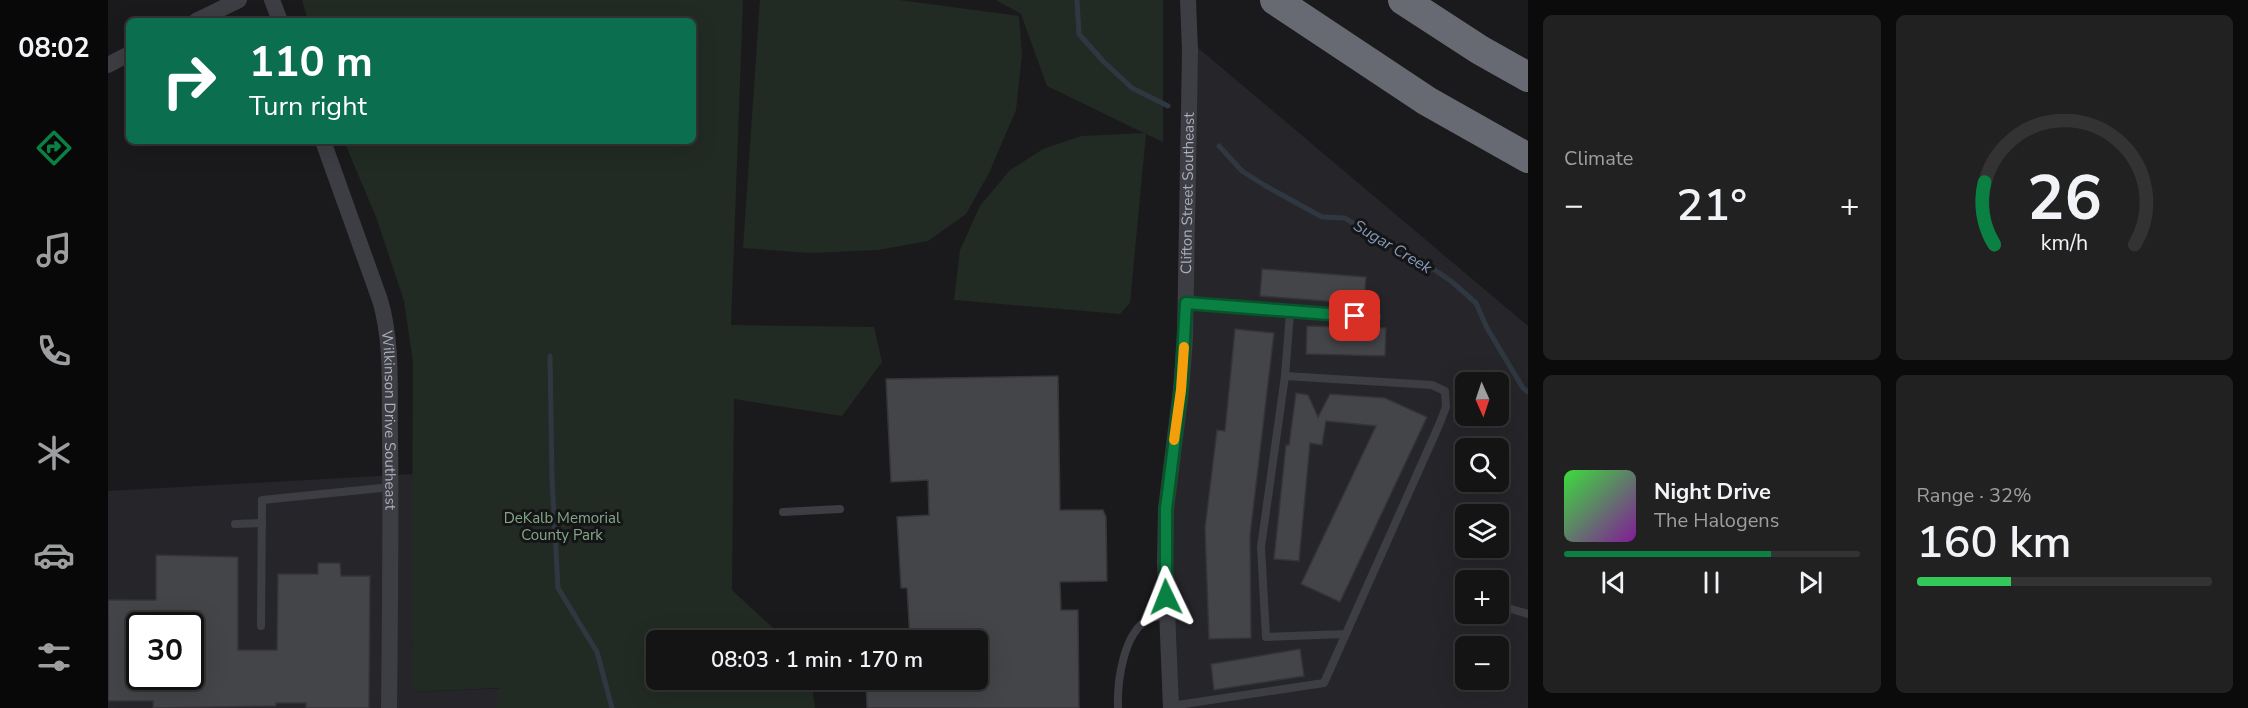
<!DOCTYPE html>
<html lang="en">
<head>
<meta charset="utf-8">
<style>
  body { margin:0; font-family:"Nunito Sans",sans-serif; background:#212122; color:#f1f3f6; height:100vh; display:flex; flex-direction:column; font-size:22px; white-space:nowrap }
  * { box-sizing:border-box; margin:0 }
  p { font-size:20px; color:#9d9ea0 }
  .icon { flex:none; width:33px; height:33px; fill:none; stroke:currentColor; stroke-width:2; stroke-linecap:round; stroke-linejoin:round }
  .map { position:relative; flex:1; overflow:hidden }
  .side { display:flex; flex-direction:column; gap:15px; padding:15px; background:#0b0b0c; width:720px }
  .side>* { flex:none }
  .hud { position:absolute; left:18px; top:18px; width:570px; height:126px; border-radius:9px; box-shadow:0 6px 24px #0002,0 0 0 2px #333334; background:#0b6e4f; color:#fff; overflow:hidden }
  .needle { width:39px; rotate:177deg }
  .buttons { position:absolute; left:1347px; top:372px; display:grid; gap:12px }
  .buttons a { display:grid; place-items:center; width:54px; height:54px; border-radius:9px; background:#141415; box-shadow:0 6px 24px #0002,0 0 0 2px #333334; font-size:30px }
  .speed { position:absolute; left:18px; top:612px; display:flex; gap:12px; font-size:30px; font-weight:700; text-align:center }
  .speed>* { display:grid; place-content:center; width:78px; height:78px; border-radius:50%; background:#141415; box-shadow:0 6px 24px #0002,0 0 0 2px #333334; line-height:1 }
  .speed .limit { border:3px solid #111; border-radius:9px; background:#fff; color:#111 }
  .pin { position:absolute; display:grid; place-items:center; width:51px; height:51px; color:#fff; margin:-26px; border-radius:12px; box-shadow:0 3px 9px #0006 }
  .me { position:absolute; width:66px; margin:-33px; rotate:358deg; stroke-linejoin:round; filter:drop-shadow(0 0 4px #0008) }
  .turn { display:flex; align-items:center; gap:21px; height:126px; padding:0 24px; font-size:27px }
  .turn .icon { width:78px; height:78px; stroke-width:2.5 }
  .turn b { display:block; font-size:42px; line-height:51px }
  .big { font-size:45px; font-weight:600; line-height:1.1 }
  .side .widget { flex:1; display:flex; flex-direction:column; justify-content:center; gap:9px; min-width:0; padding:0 21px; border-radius:9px; background:#212122 }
  .side .dial { align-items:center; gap:0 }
  .dial svg { height:156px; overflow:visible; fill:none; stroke:#333334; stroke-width:7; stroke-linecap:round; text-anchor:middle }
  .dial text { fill:#f1f3f6; stroke:none }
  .song { display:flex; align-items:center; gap:18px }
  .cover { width:72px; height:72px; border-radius:9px; background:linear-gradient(135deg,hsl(120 70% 55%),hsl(290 70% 35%)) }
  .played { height:6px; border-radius:3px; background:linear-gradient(90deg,#0b8043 70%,#333334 70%) }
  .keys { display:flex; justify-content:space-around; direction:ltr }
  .heat { display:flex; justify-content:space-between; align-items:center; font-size:33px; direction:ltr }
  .charge { height:9px; border-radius:4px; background:linear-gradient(90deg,#34c759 32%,#333334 0) }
  .side .tiles { flex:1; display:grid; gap:15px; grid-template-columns:repeat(2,1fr) }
  .trip { position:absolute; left:538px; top:630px; width:342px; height:60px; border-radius:9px; background:#141415; box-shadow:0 6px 24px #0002,0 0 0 2px #333334; font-weight:600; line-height:60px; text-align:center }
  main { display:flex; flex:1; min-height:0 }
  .tabs { display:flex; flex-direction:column; width:108px; justify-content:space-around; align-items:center; background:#080808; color:#9d9ea0 }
  .tabs .icon { width:42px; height:42px }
  .tabs .current { color:#0b8043 }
  .tabs b { font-size:27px; color:#f1f3f6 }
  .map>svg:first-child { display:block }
  .built { fill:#26262a; fill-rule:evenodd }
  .green { fill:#212b23 }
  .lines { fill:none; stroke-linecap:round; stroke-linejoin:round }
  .stream { stroke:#2f3841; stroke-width:5 }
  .building { fill:#444549; stroke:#343439; stroke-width:1.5; fill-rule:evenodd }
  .service { stroke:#3d3d44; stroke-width:8 }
  .minor { stroke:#3d3d44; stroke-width:16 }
  .motorway { stroke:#676973; stroke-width:30 }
  .route-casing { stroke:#07532c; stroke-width:15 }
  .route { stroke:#0b8043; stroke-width:10 }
  .slow { stroke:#f59e0b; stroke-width:10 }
  .labels { text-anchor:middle; stroke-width:6; stroke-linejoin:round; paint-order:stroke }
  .street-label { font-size:15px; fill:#acb0bc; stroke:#151518 }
  .park-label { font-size:15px; fill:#83a888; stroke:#151518 }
  .water-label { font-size:16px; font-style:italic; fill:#839bb8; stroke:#151518 }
</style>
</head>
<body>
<main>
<nav class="tabs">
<b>08:02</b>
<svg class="icon current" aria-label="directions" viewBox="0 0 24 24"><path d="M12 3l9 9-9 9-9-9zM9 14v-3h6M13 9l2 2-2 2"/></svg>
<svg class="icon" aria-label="music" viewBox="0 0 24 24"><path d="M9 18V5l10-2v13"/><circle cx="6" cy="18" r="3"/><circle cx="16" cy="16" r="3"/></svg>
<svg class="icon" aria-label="phone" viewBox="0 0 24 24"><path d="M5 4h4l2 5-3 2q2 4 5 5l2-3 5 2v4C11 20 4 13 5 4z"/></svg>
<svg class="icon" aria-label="climate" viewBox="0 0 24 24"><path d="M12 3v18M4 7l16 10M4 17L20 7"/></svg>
<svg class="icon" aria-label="car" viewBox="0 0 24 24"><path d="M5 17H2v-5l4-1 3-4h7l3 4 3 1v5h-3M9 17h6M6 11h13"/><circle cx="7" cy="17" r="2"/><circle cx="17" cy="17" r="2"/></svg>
<svg class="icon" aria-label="filters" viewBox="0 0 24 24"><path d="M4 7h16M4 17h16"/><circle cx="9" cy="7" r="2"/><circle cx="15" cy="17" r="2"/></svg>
</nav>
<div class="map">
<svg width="1420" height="708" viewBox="0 0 1420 708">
  <rect width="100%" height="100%" fill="#1a1a1c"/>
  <!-- built -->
  <g class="built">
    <path d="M1076,36L1420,326V708H1065L1062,519L1078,332ZM1358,382H1390V416H1358ZM1358,448H1390V482H1358ZM1358,514H1390V548H1358ZM1358,580H1390V614H1358ZM1358,646H1390V680H1358Z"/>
    <path d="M306,474L303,692L592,680L616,708H0V491ZM32,626H82V676H32Z"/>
  </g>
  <!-- green -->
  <g class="green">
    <polygon points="194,0 635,0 623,325 766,327 774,362 734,416 626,399 624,590 678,640 549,640 549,680 703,680 707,708 388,708 391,688 303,692 305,362 296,301 268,217 236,141 585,141 585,21 200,21"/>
    <polygon points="652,0 791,0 911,16 914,55 908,110 881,173 858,214 820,241 770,250 703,253 635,248"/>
    <polygon points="888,0 1055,0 1055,142 1038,134 1022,303 1012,314 846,300 852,250 872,206 902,170 935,149 973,136 1036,133 939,86 913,14"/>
  </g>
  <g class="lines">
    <!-- stream -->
    <g class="stream">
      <polyline points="969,0 971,34 995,61 1024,88 1060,106"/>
      <polyline points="1111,146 1134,171 1156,185 1214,217 1237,218 1259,232 1293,247 1343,281 1368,303 1379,328 1415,388 1420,392"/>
      <polyline points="442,356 444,478 450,588 489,652 504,708"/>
    </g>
  </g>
  <!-- building -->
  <g class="building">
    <polygon points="1154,269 1258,277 1256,304 1152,296"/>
    <polygon points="1199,326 1278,328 1277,356 1198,354"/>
    <polygon points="1127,329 1166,333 1142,536 1143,638 1101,639 1097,528 1109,430 1117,431"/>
    <polygon points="950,376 952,510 995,510 998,517 999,581 952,582 953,610 970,610 971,708 759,708 758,680 870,680 870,640 802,640 799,588 793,588 789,517 821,515 820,480 783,482 778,379"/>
    <polygon points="1188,393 1200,395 1210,417 1222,394 1277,398 1319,417 1232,602 1193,584 1268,426 1218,421 1214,445 1202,443 1191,561 1166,559 1178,445 1181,445"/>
    <path d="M48,555L130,557V650H169L170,574H210V563H232L233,576H262L261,708H198V703H168V706L45,708V701H0V600H48ZM32,626H82V676H32Z"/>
    <polygon points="1192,649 1196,676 1106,690 1103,664"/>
  </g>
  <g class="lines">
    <!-- service -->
    <g class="service">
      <polyline points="1078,303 1269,317"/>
      <polyline points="1177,376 1182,313"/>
      <polyline points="675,512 732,509"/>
      <polyline points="127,524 154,523"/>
      <polyline points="1390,605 1420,614"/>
      <polyline points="153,626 154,500 283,487"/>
      <polyline points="1063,706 1216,683 1331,425 1338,407 1337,391 1324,385 1177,376 1153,547 1158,637 1238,634"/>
      <path d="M1010,708C1009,683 1015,632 1041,619C1046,617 1053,616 1059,615"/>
    </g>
    <!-- minor -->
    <g class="minor">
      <polyline points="164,0 172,21"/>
      <polyline points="88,21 131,0"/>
      <polyline points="0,65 21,54"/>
      <path id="s1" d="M215,141L272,300C285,343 281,392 282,437C283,527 282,618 281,708"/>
      <path id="s2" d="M1063,708L1057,562L1058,509L1073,390L1077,338L1082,50L1080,0"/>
    </g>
    <!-- motorway -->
    <g class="motorway">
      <polyline points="1167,0 1319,101 1420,158"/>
      <polyline points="1295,0 1372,50 1420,77"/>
    </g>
  </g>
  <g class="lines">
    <!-- route casing -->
    <g class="route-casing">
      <polyline id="route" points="1058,597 1058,509 1073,390 1078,303 1247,316"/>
    </g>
    <!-- route -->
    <use href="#route" class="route"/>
    <!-- slow -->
    <polyline class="slow" points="1066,440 1073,390 1076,347"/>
  </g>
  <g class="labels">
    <!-- street labels -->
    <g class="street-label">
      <text dy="5" stroke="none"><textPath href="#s2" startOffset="516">Clifton Street Southeast</textPath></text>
      <text dy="5" stroke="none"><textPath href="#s1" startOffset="290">Wilkinson Drive Southeast</textPath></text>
    </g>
    <!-- park labels -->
    <g class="park-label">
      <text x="454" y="523">DeKalb Memorial<tspan x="454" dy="17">County Park</tspan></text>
    </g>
    <!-- water labels -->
    <g class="water-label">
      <text transform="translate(1285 246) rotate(31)" y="6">Sugar Creek</text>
    </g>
  </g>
</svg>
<div class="buttons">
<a><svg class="needle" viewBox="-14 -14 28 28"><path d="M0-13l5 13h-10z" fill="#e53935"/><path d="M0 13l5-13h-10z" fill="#9d9ea0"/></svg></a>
<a><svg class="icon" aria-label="search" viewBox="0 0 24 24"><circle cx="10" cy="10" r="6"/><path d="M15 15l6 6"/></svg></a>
<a><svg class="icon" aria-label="layers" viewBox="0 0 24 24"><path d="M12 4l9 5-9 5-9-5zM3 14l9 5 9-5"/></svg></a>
<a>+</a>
<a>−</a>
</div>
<div class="speed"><div class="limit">30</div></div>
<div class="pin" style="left:1247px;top:316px;background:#d93025"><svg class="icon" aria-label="arrive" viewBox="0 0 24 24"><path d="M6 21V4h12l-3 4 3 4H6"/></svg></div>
<svg class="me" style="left:1058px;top:597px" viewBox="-20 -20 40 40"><path d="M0-17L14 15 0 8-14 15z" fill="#0b8043" stroke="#fff" stroke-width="4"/></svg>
<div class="trip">08:03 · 1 min · 170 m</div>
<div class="hud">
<div class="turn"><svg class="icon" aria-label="right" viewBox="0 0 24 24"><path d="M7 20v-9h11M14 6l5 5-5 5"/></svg><div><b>110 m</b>Turn right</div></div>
</div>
</div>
<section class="side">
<div class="tiles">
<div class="widget"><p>Climate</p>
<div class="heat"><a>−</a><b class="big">21°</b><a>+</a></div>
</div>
<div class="widget dial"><svg viewBox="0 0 100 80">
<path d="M14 69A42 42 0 1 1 86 69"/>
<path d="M14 69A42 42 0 0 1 9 37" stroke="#0b8043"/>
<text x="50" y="56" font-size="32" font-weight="700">26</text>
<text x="50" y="72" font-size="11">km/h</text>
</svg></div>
<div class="widget">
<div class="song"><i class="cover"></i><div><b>Night Drive</b><p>The Halogens</p></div></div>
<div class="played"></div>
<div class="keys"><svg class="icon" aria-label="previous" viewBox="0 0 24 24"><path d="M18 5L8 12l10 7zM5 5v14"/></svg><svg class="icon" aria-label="pause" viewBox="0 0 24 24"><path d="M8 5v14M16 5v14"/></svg><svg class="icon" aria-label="next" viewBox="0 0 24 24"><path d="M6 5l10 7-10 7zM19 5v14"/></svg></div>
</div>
<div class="widget"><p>Range · 32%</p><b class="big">160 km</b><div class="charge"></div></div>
</div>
</section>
</main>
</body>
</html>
